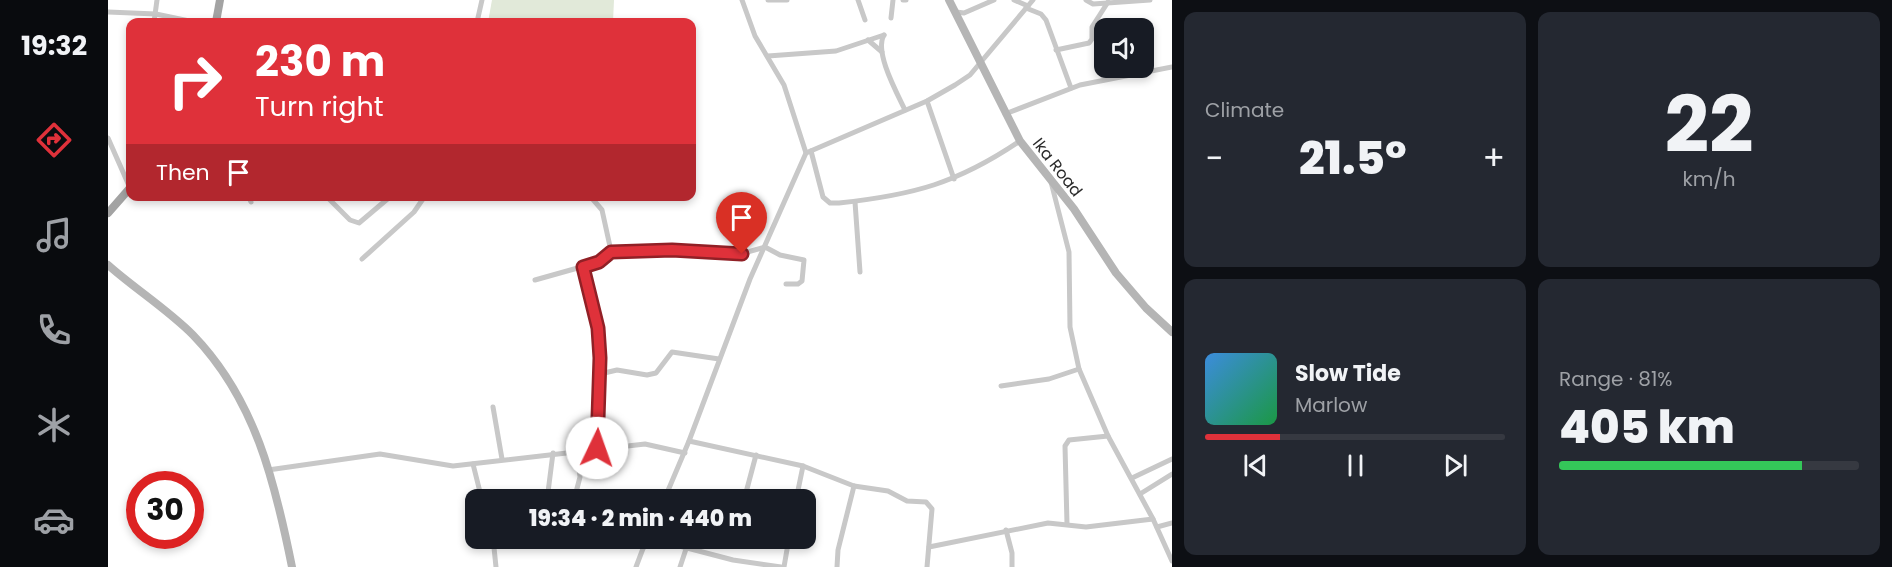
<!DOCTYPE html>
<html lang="en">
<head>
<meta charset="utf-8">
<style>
  body { margin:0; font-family:Poppins,sans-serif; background:#242831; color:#f1f3f6; height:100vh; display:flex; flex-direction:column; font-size:22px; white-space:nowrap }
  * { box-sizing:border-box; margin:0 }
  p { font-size:20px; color:#9ea1a6 }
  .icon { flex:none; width:33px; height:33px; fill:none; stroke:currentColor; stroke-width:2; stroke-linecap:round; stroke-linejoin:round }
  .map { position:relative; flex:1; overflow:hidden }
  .panel { display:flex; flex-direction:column; gap:12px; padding:12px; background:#0d0f14; width:720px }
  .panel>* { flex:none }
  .top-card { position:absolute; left:18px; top:18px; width:570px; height:183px; border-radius:12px; box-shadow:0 3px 9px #0003; background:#df313a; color:#fff; overflow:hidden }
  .controls { position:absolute; left:986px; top:18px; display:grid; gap:12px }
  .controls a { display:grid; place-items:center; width:60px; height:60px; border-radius:12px; background:#171b24; box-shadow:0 3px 9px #0003; font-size:30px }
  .speed { position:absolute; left:18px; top:471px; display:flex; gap:12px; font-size:30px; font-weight:700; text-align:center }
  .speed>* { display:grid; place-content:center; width:78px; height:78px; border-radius:50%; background:#171b24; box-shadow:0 3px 9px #0003; line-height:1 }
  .speed .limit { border:9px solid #d22; background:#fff; color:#111 }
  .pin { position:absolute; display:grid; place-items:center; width:51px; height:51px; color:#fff; margin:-62px -26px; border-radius:50% 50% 50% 0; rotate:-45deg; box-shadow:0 0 6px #0007 }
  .pin .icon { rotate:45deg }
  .me { position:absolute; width:66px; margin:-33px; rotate:3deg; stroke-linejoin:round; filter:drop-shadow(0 0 4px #0008) }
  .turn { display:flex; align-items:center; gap:21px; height:126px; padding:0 30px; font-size:27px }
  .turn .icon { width:78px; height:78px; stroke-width:2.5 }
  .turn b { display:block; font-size:42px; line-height:51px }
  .then { display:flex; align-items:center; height:57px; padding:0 30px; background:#0003; gap:12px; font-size:22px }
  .big { font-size:45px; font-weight:800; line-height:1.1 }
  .panel .tile { flex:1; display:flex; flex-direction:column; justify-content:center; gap:9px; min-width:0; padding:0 21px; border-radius:12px; background:#242831 }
  .panel .dial { align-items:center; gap:0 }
  .dial b { font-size:78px; line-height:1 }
  .song { display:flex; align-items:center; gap:18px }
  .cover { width:72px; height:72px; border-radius:9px; background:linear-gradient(135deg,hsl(210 70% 55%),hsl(140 70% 35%)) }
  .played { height:6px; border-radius:3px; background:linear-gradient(90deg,#df313a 25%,#363941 25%) }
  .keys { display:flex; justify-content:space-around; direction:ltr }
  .heat { display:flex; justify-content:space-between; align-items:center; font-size:33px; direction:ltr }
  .charge { height:9px; border-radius:4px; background:linear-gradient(90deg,#34c759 81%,#363941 0) }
  .panel .tiles { flex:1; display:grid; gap:12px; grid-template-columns:repeat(2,1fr) }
  .trip { position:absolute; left:357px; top:489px; width:351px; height:60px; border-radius:12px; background:#171b24; box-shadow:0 3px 9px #0003; font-weight:800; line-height:60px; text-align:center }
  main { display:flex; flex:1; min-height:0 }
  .tabs { display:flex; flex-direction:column; width:108px; justify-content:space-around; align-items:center; background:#090b0e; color:#9ea1a6 }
  .tabs .icon { width:42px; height:42px }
  .tabs .active { color:#df313a }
  .tabs b { font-size:27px; color:#f1f3f6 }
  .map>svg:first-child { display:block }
  .green { fill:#e1e9d9 }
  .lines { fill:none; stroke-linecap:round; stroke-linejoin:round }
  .street { stroke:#c8c8c8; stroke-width:5 }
  .secondary { stroke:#b5b5b5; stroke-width:8 }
  .primary { stroke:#a3a3a3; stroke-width:8 }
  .route-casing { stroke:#912026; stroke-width:15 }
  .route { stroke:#df313a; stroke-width:10 }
  .labels { text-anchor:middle; stroke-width:6; stroke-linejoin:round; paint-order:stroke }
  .street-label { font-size:16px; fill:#2b2b2b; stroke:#fff }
</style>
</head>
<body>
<main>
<nav class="tabs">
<b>19:32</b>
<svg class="icon active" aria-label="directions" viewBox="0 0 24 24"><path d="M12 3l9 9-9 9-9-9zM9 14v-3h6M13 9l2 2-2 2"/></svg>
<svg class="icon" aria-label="music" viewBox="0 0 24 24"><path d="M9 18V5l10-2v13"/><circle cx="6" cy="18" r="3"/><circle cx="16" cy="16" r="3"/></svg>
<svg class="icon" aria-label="phone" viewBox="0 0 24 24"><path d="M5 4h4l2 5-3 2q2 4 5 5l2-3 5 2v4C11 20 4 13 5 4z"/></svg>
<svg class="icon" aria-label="climate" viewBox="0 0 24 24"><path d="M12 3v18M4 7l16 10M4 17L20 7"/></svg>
<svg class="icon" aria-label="car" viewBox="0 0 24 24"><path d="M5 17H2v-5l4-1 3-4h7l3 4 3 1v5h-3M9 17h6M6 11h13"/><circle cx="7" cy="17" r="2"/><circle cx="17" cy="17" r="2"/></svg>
</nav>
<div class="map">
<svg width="1064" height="567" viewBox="0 0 1064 567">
  <rect width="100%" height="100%" fill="#fff"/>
  <!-- green -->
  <polygon class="green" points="384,0 506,0 505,22 380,22"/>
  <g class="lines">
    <!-- street -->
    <g class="street">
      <polyline points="634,0 647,36 676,85 698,153"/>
      <polyline points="660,0 679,0"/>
      <polyline points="750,0 757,20"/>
      <polyline points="795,0 798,0"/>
      <polyline points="906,0 920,6"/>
      <polyline points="978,0 985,4 1042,0"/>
      <polyline points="918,8 933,14 938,20 963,88"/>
      <polyline points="0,12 48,14 86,22"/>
      <polyline points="848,12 856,13 886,0"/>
      <polyline points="783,18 785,0"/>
      <polyline points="46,22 49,0"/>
      <polyline points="369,22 374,0"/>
      <path d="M776,35C766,52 789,93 797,110"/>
      <polyline points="760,40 774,52"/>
      <polyline points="948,50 981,43 984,39 984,27 1000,2"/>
      <polyline points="660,56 728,51 776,35"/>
      <polyline points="819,101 846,179"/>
      <polyline points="897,114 972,85 1064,67"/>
      <polyline points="0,138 22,188"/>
      <path d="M703,151L715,197L722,203H731C806,195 850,183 912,141"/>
      <polyline points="943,182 961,252 962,327 971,369 1000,436 1045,519 1064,561"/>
      <polyline points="140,196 143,202"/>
      <polyline points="218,196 242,220 251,223 283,196"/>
      <polyline points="482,196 494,210 503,251"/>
      <polyline points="747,202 752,272"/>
      <polyline points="254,259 306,212 317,196"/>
      <path d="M475,267C475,289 487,309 490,331C494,370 491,409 489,448"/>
      <polyline points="427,280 491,262 503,251 564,250 629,255 657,247 672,255 696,260 694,281 690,284 678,284"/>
      <polyline points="492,374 509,370 539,375 548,373 564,352 611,359"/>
      <polyline points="893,386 941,379 971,369"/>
      <polyline points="385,407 394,459"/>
      <polyline points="581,441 695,466 746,486 780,491 799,501 818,502 824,509 819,567"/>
      <polyline points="365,464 374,500"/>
      <polyline points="160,470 272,454 345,466 537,444 577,453"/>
      <polyline points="1024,478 1064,459"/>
      <polyline points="1032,494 1064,474"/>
      <polyline points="439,500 445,453"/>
      <polyline points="466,500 472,477 469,450"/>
      <polyline points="556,500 581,441 642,279 698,153 819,101 847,85 862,75 925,0"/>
      <polyline points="636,500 648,455"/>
      <polyline points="688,500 695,466"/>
      <polyline points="959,524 957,446 961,440 1000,436"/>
      <polyline points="1049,527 1064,523"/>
      <polyline points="898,530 904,553 904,567"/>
      <polyline points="385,538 388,567"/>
      <polyline points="504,538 536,547"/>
      <polyline points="541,538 625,560 673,567"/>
      <polyline points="821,547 940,523 978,527 1045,519"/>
      <polyline points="528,567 539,538"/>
      <polyline points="572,567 578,549"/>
      <polyline points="676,567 681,538"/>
      <polyline points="729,567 730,550 746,486"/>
    </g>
    <!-- secondary -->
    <g class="secondary">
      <polyline points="841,0 912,141 966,209 1008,273 1038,308 1064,332"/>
      <path d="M0,265C27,289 59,309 85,335C147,399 167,482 184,567"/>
    </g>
    <!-- primary -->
    <g class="primary">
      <polyline points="108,22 112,0"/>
      <polyline points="0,213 22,188"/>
    </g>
  </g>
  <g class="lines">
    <!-- route casing -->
    <g class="route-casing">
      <polyline id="route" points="489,448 492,358 490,328 475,267 491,262 503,252 564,250 634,254"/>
    </g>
    <!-- route -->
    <use href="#route" class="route"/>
  </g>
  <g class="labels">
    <!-- street labels -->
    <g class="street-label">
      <text transform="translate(950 167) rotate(52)" y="6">Ika Road</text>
    </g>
  </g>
</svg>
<div class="controls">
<a><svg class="icon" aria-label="sound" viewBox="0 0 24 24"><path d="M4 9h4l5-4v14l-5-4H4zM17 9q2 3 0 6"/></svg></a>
</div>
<div class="speed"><div class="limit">30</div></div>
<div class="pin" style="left:634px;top:254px;background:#d93025"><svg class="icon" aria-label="arrive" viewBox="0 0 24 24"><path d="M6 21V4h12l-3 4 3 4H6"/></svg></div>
<svg class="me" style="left:489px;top:448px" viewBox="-20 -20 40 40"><circle r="19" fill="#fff"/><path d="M0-13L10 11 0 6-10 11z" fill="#df313a"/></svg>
<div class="trip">19:34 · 2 min · 440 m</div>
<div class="top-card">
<div class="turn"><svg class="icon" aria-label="right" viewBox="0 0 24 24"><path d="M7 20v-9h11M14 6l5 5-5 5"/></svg><div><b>230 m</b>Turn right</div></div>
<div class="then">Then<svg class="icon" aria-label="arrive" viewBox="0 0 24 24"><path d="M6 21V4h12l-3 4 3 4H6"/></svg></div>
</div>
</div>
<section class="panel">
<div class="tiles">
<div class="tile"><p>Climate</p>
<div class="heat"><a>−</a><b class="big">21.5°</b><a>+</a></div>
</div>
<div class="tile dial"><b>22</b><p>km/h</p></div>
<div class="tile">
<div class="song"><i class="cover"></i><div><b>Slow Tide</b><p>Marlow</p></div></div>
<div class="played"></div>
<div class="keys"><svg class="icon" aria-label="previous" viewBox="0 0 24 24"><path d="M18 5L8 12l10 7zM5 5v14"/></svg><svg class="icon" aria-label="pause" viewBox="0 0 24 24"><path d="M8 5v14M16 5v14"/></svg><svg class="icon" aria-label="next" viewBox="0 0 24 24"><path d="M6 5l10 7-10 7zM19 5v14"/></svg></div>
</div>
<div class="tile"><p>Range · 81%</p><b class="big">405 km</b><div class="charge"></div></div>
</div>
</section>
</main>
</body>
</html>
